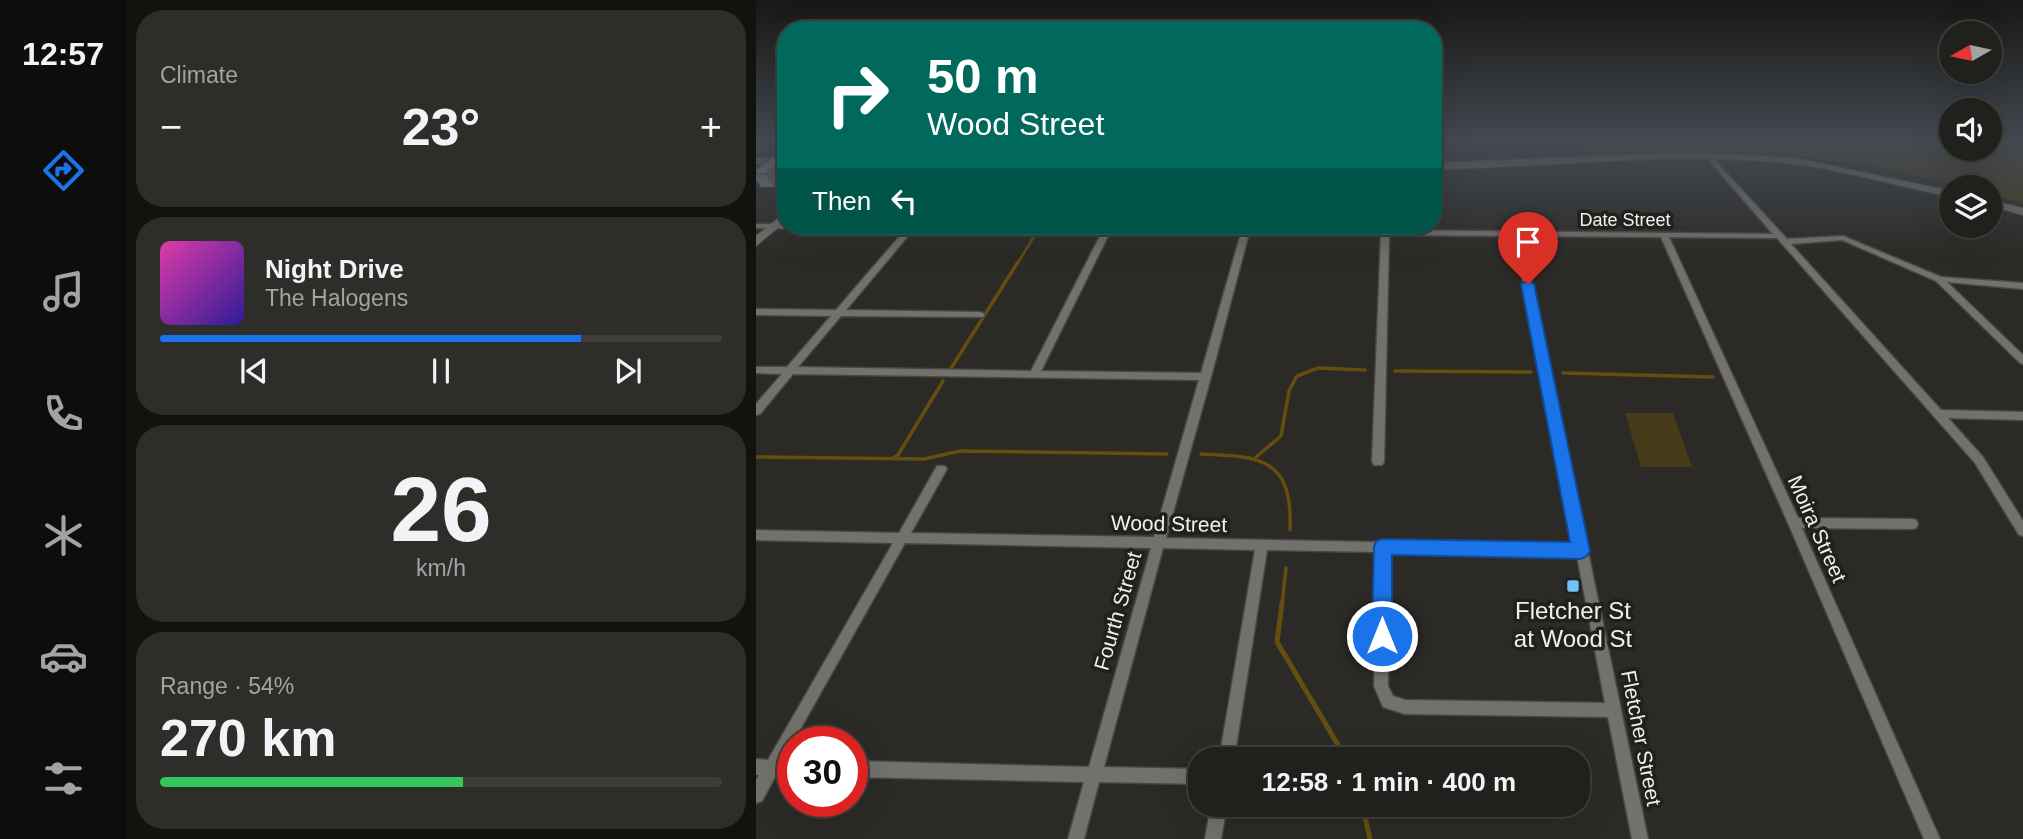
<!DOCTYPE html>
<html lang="en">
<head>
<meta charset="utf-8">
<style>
  body { margin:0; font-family:Arial,sans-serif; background:#2d2d29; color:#f1f3f6; height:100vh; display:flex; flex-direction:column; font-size:26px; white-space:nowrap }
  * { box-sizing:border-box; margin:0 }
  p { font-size:23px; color:#a2a3a3 }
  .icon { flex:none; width:38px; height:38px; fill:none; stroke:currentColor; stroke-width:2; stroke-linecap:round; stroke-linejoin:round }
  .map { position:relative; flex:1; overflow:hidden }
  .drawer { display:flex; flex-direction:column; gap:10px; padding:10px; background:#12120f; width:630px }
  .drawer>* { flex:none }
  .banner { position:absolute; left:21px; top:21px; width:665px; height:214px; border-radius:28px; box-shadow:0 7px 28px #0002,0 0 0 2px #3d3e3b; background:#00695c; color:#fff; overflow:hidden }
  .needle { width:46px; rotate:261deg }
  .tools { position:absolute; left:1183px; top:21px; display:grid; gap:14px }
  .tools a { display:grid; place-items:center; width:63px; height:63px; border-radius:50%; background:#20201c; box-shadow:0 7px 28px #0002,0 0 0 2px #3d3e3b; font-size:35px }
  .speed { position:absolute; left:21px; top:726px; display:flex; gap:14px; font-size:35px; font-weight:700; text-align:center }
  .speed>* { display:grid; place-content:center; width:91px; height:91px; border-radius:50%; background:#20201c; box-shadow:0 7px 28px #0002,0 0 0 2px #3d3e3b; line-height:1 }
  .speed .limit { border:10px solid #d22; background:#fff; color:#111 }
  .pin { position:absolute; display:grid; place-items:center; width:60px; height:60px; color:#fff; margin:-72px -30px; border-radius:50% 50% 50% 0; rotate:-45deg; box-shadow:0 0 7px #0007 }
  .pin .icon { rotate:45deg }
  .me { position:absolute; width:77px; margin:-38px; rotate:0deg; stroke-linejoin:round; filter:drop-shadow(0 0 5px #0008) }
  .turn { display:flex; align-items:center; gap:24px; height:147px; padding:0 35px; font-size:32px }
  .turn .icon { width:91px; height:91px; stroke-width:2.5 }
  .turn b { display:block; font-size:49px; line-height:60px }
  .then { display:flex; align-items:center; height:66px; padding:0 35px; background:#0003; gap:14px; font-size:26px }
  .big { font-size:52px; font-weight:800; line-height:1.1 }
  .drawer .card { flex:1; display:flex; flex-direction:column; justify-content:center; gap:10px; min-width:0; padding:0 24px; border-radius:28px; background:#2d2d29 }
  .drawer .dial { align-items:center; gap:0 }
  .dial b { font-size:91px; line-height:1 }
  .song { display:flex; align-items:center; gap:21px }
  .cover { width:84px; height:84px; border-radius:10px; background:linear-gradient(135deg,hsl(320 70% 55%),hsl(250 70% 35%)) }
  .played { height:7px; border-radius:4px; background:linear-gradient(90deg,#1a73e8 75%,#3d3e3b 75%) }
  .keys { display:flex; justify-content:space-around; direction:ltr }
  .heat { display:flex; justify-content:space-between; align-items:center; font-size:38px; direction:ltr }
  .charge { height:10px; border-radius:5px; background:linear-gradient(90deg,#34c759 54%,#3d3e3b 0) }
  .trip { position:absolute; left:432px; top:747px; width:402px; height:70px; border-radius:28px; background:#20201c; box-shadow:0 7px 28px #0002,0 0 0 2px #3d3e3b; font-weight:800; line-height:70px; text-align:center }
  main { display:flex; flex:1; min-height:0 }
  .menu { display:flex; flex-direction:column; width:126px; justify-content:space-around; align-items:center; background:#0d0d0b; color:#a2a3a3 }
  .menu .icon { width:49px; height:49px }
  .menu .selected { color:#1a73e8 }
  .menu b { font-size:32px; color:#f1f3f6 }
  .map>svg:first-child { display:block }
  .green { fill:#473a18 }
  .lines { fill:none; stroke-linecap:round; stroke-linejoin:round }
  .stream-far2 { stroke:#644e0f; stroke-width:2.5 }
  .stream-far1 { stroke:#644e0f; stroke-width:3.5 }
  .stream { stroke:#644e0f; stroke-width:5 }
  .street-casing { stroke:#494744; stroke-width:3 }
  .secondary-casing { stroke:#494744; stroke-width:2 }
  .street { fill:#73716c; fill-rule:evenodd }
  .secondary { fill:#73716c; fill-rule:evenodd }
  .wall { fill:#868480 }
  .shaded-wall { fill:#6d6c68 }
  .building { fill:#9c9a95; stroke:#6d6c68; stroke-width:2 }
  .route { fill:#1a73e8; stroke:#114b97; stroke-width:2 }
  .poi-dot { fill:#71c1f5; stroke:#22201c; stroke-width:2.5 }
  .labels { text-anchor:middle; stroke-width:7; stroke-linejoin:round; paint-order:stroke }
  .far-street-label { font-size:18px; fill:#f1f0ed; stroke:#22201c }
  .street-label { font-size:21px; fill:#f1f0ed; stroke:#22201c }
  .near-poi-label { font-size:24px; fill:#f1f0ed; stroke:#22201c }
</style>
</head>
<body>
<main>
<nav class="menu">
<b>12:57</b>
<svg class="icon selected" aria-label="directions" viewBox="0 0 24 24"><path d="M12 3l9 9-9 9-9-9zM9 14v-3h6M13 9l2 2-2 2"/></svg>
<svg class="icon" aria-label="music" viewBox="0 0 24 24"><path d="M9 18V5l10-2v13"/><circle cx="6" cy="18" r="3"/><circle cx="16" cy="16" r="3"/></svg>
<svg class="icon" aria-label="phone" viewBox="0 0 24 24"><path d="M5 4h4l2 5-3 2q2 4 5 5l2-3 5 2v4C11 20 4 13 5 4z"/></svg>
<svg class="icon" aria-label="climate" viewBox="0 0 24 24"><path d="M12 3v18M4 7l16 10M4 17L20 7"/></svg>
<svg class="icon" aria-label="car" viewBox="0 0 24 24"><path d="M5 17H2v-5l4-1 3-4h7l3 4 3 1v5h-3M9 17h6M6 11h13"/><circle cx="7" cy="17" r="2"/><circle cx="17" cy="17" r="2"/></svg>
<svg class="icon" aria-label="filters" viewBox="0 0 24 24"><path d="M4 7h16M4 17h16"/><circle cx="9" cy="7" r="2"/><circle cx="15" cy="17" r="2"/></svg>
</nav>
<section class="drawer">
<div class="card"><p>Climate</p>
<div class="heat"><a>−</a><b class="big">23°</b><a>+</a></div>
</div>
<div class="card">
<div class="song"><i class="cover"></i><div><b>Night Drive</b><p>The Halogens</p></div></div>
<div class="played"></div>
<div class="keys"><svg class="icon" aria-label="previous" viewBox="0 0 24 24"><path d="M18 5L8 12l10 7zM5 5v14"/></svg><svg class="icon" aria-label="pause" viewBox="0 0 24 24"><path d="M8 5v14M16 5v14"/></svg><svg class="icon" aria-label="next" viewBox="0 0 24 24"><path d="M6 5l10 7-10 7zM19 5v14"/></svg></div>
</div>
<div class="card dial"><b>26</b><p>km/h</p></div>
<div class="card"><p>Range · 54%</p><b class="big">270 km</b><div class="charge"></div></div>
</section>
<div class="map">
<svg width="1267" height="839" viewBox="0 0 1267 839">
  <rect width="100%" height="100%" fill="#2b2a26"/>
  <!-- green -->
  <g class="green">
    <polygon points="1081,141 1195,141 1195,149 1234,149 1234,141 1267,141 1267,203 1234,195 1234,187 1205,187 1133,169 1026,153 830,152 825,145 1079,145"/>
    <polygon points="869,413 917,413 936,467 885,467"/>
  </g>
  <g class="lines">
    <!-- stream-far2 -->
    <polyline class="stream-far2" points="261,264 279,235"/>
    <!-- stream-far1 -->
    <g class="stream-far1">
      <polyline points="194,370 262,262"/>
      <polyline points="639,371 775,372"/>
      <polyline points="807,373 957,377"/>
      <path d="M445,454C506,456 537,459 534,530"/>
      <polyline points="0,457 168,459 204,451 411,454"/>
      <polyline points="500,457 525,436 533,391 541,376 562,368 609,370"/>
      <polyline points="137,458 142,455 187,381"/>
      <polyline points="526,605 530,568"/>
    </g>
    <!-- stream -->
    <g class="stream">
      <polyline points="526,603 521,642 591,760"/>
      <polyline points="606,805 614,839"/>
    </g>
    <!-- street casing -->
    <g class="street-casing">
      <g id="street">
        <polygon points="3,141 10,141 0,149 0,143"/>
        <path d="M952,154L954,155L1031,239L1087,236L1185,277L1267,283V289L1191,282L1267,355V364L1264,363L1180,281L1086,240L1035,244L1185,410L1267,412V420L1192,418L1227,457L1267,521V536L1263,535L1219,463L1021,238L913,237L1042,518L1156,519L1160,520L1162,524L1160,528L1156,529L1046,528L1184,839H1168L1032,523L905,237L766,236L892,839H876L852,717L649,714L627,707L618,686L621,552L511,550L478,760H463L499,550L407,548L348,767L444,769V784L343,782L328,839H312L328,782L96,777V761L333,767L395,548L149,543L37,742L28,760H37V776L20,775L6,801L0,803V780L3,775H0V759L12,760L137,543L0,540V530L143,533L181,466H189L191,469L155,533L398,537L443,380L37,374L4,414L0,415V404L26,374L0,373V367H31L75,316L0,315V309L80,310L149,230L0,228V224H30V226H218L1017,234L950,157V155ZM157,230L346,232L275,371L42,367L85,316L227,317L229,315L227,313L224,312L90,310ZM354,232L485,233L445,373L285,371ZM493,233L625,234L616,462L618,465H626L628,462L633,235L758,236L819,546L410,538L455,377ZM633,553L821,556L849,703L649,700L637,696L632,686Z"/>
        <polygon points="455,805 471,805 465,839 449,839"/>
      </g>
    </g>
    <!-- secondary casing -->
    <g class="secondary-casing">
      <g id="secondary">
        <path d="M933,152L1040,158L1195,191V197C1136,185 1078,167 1018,162C904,152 791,168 677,169V163Z"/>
        <rect x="0" y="158" width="30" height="6"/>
        <polygon points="1234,200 1267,208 1267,215 1234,206"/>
        <polygon points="30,212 30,221 0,246 0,236"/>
      </g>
    </g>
    <!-- street -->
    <use href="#street" class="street"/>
    <!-- secondary -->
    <use href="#secondary" class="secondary"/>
  </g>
  <!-- wall -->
  <polygon class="wall" points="30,156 30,177 18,187 5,187 0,180 0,170"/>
  <!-- shaded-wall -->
  <polygon class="shaded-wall" points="30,157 30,177 18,187 9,174"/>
  <!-- building -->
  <polygon class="building" points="17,156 30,157 9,174 0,174 0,170"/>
  <!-- sky -->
  <linearGradient id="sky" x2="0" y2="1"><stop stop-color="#181715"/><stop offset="0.55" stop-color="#444a52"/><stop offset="1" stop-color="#444a52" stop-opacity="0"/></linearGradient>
  <rect width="1267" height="258" fill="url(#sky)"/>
  <!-- route -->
  <polygon class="route" points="772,280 778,284 834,551 831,556 825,559 636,555 636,636 633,643 626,646 619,643 616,636 618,547 620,541 627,539 814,542 765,284"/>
  <!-- markers -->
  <rect class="poi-dot" x="810" y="579" width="14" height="14" rx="3.5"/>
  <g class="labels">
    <!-- far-street labels -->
    <g class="far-street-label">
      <text x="869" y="226">Date Street</text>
    </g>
    <!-- street labels -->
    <g class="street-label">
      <text transform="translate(413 524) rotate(1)" y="7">Wood Street</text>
      <text transform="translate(1061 529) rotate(66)" y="7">Moira Street</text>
      <text transform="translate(362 611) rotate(-74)" y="7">Fourth Street</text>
      <text transform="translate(885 738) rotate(79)" y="7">Fletcher Street</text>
    </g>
    <!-- near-poi labels -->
    <g class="near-poi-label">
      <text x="817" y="619">Fletcher St<tspan x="817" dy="28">at Wood St</tspan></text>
    </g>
  </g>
</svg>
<div class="tools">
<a><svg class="needle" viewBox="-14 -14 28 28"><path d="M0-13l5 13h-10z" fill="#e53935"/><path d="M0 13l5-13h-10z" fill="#a2a3a3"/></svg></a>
<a><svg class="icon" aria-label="sound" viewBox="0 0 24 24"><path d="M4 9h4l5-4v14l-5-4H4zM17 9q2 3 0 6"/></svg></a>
<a><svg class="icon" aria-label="layers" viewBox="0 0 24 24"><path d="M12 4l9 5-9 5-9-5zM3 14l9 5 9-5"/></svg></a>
</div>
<div class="speed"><div class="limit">30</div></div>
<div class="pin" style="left:772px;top:284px;background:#d93025"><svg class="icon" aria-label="arrive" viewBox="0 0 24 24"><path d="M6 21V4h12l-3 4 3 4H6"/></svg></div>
<svg class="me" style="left:626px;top:636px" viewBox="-20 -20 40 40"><circle r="17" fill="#1a73e8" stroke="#fff" stroke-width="3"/><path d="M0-11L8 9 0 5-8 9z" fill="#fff"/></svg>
<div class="trip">12:58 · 1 min · 400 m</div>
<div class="banner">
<div class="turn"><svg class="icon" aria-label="right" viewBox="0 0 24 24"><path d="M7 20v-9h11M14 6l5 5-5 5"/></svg><div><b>50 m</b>Wood Street</div></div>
<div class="then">Then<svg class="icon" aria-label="left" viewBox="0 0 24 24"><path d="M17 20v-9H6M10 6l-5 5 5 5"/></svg></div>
</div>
</div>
</main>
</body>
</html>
